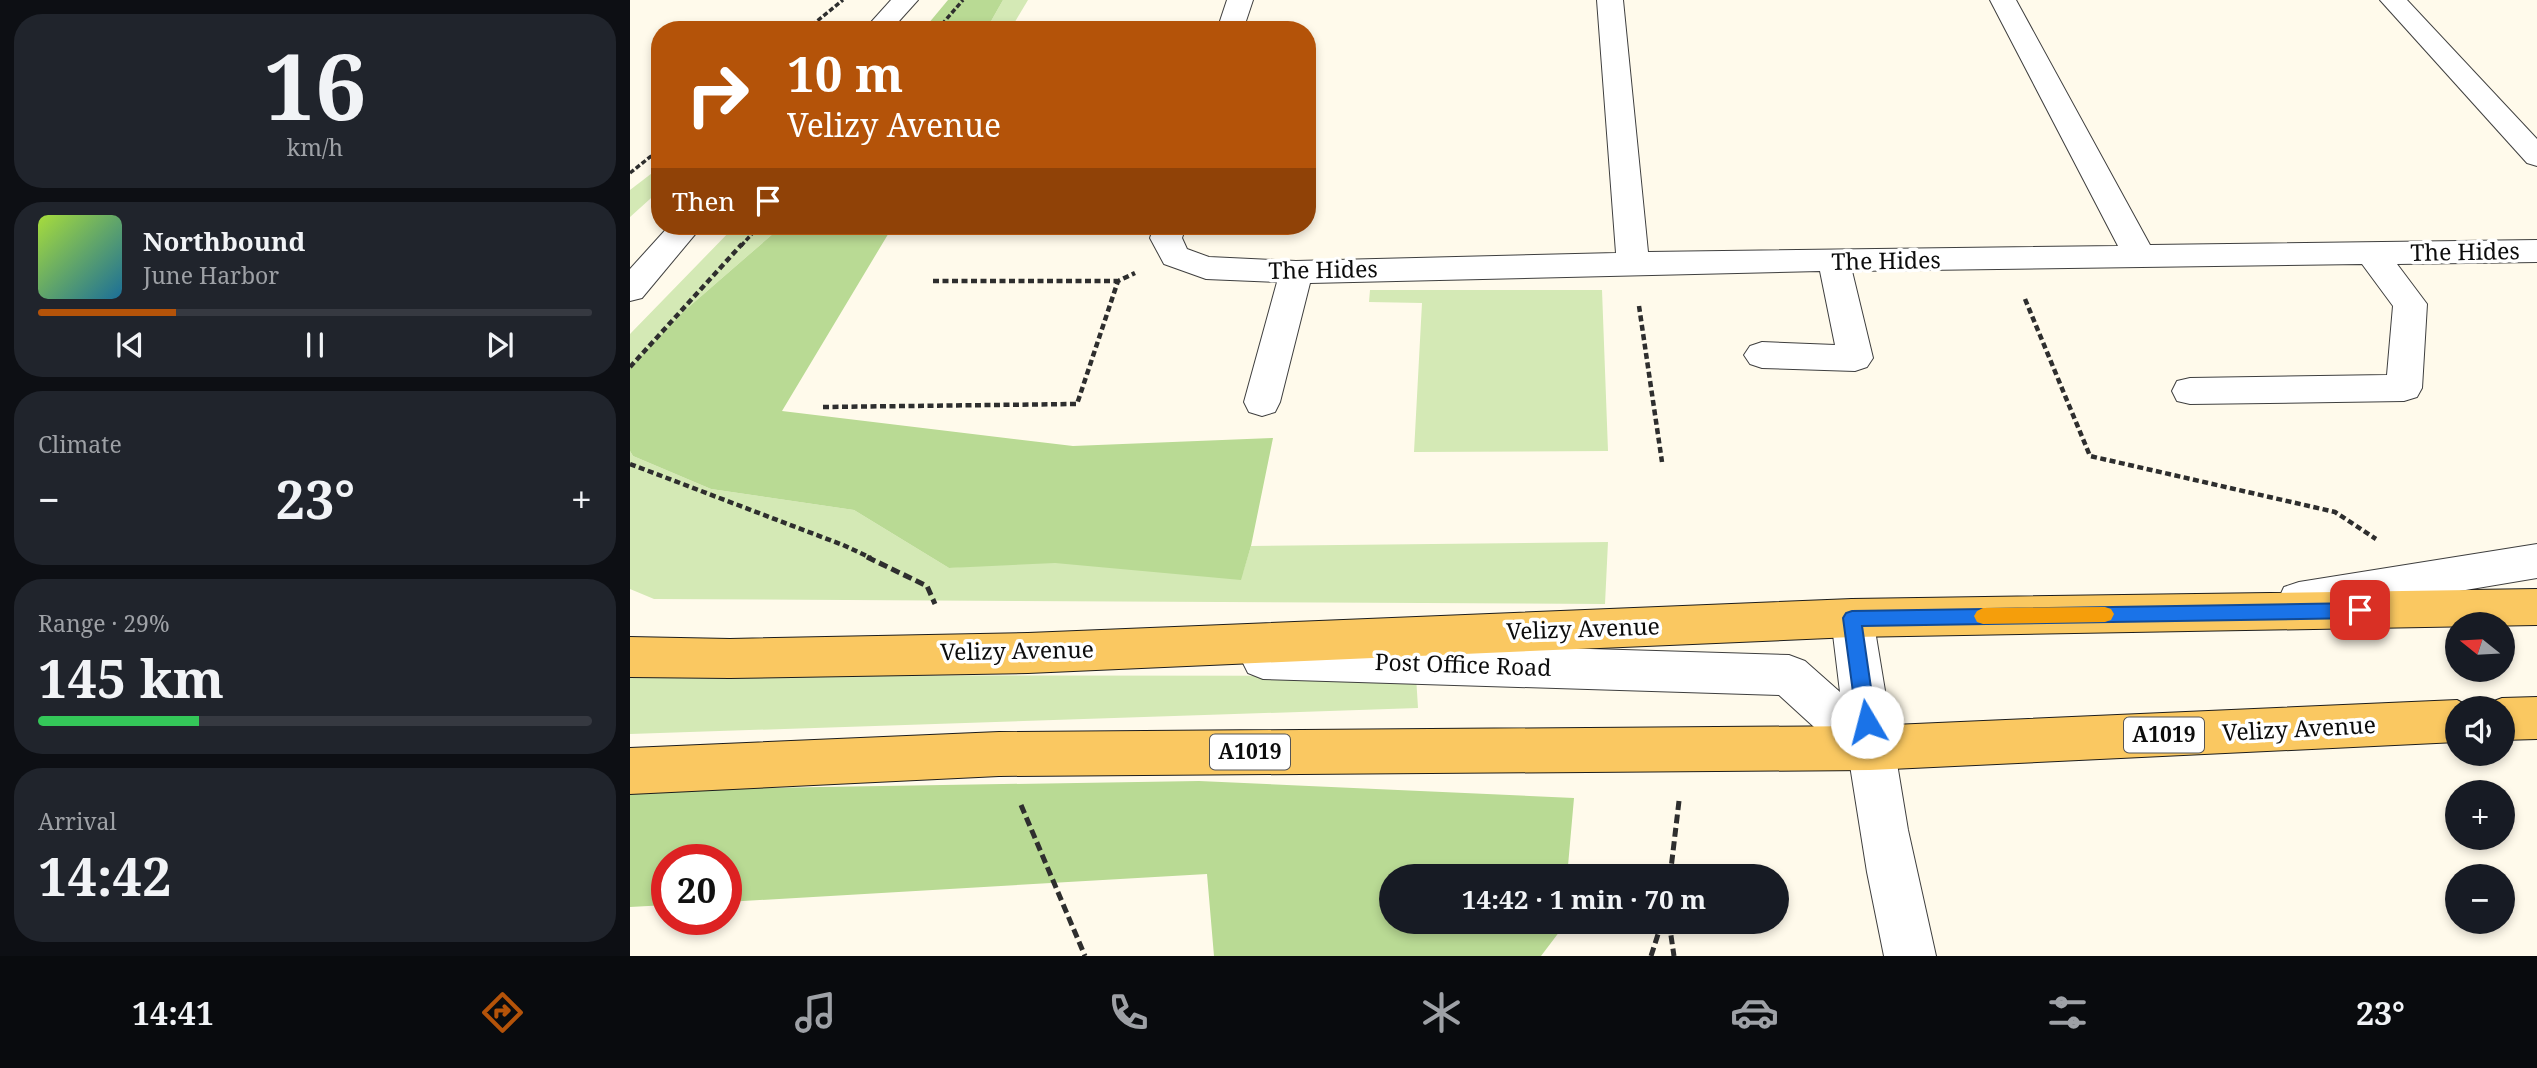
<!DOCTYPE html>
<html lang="en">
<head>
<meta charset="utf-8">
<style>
  body { margin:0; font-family:"Noto Serif",serif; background:#20242c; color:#f1f3f6; height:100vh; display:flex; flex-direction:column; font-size:26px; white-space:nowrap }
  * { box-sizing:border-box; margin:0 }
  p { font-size:23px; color:#9ea1a6 }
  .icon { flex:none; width:38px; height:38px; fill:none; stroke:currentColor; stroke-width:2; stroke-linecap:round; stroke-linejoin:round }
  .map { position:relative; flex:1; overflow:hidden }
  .panel { display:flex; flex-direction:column; gap:14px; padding:14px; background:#0d0f14; width:630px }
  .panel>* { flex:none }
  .top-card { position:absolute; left:21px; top:21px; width:665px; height:214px; border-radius:28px; box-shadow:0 4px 10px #0003; background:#b45309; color:#fff; overflow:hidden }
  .needle { width:46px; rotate:288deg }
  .buttons { position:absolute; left:1815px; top:612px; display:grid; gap:14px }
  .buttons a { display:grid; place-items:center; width:70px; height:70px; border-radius:50%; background:#171b24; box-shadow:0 4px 10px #0003; font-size:35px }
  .speed { position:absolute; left:21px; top:844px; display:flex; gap:14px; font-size:35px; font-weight:700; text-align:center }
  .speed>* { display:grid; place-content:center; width:91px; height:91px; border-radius:50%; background:#171b24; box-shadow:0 4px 10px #0003; line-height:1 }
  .speed .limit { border:10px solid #d22; background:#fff; color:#111 }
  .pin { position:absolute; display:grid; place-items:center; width:60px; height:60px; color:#fff; margin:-30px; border-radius:14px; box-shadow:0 4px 10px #0006 }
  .me { position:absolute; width:77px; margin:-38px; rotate:352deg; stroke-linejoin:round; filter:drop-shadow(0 0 5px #0008) }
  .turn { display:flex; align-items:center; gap:24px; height:147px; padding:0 21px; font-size:32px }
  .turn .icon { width:91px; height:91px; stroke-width:2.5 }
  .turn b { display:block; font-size:49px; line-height:60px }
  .then { display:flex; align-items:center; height:66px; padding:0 21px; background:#0003; gap:14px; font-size:26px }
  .big { font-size:52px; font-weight:700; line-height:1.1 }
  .panel .card { flex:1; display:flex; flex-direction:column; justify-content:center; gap:10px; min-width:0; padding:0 24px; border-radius:28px; background:#20242c }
  .panel .dial { align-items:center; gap:0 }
  .dial b { font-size:91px; line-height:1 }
  .song { display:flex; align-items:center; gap:21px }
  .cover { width:84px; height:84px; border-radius:10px; background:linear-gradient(135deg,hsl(80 70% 55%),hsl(200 70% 35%)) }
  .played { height:7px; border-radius:4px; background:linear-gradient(90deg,#b45309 25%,#363941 25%) }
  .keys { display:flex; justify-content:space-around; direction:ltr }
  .heat { display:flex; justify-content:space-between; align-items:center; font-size:38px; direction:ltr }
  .charge { height:10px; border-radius:5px; background:linear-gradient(90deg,#34c759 29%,#363941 0) }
  .trip { position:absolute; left:749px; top:864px; width:410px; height:70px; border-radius:35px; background:#171b24; box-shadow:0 4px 10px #0003; font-weight:700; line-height:70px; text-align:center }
  .tabs { display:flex; height:112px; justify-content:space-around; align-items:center; background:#090b0e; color:#9ea1a6 }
  .tabs .icon { width:49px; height:49px }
  .tabs .current { color:#b45309 }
  .tabs b { font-size:32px; color:#f1f3f6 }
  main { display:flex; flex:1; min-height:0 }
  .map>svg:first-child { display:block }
  .green { fill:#d4e9b5 }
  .forest { fill:#b9da94 }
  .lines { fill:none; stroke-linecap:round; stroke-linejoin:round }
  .minor-casing { stroke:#3f3f3f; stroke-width:2 }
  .major-casing { stroke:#1d1d1d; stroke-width:2 }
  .path-far2 { stroke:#2e2e2e; stroke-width:3.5; stroke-dasharray:5 2.5; stroke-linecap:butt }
  .path-far1 { stroke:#2e2e2e; stroke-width:4.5; stroke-dasharray:6 3.5; stroke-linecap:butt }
  .path { stroke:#2e2e2e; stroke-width:5; stroke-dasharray:9 4.5; stroke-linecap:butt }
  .minor { fill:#fff; fill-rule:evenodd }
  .major { fill:#fac861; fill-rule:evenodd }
  .route { fill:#1a73e8; stroke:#114b97; stroke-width:2 }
  .slow { fill:#f59e0b }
  .labels { text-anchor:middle; stroke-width:7; stroke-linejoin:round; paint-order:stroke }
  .shield { fill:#fff; stroke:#555; stroke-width:2 }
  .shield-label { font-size:21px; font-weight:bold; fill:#0c0c0c }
  .street-label { font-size:23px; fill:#0c0c0c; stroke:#fff }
</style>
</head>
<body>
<main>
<section class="panel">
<div class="card dial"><b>16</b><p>km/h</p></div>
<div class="card">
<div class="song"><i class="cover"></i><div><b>Northbound</b><p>June Harbor</p></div></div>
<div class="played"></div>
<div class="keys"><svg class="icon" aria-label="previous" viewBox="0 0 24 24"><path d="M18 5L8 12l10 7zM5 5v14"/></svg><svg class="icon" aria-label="pause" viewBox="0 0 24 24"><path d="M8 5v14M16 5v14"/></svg><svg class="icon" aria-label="next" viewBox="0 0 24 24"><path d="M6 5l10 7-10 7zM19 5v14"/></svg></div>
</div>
<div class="card"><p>Climate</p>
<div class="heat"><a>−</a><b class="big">23°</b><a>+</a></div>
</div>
<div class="card"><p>Range · 29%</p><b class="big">145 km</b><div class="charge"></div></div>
<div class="card"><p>Arrival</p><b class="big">14:42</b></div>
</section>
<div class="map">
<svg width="1907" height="956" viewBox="0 0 1907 956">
  <rect width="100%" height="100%" fill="#fffaeb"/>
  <!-- green -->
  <g class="green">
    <polygon points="373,0 398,0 380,30 356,30"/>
    <polygon points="30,167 30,190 0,217 0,190"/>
    <polygon points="105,226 152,226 53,312 0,368 0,334"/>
    <polygon points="740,290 972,290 978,451 784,452 792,303 739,302"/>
    <polygon points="0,451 3,456 81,489 224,510 319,568 426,559 613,572 621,546 978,542 975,604 24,599 0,589"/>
    <polygon points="0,675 786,676 788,708 0,734"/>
  </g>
  <!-- forest -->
  <g class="forest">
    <polygon points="318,0 373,0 356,30 293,30"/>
    <polygon points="152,226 263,226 152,411 443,446 643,438 621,546 611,580 425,563 319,568 224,510 81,489 3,456 0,451 0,368 53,312"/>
    <polygon points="569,781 944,798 937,877 761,877 761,922 933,922 933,927 911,956 584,956 577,874 96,902 96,859 37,859 37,905 0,907 0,790"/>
  </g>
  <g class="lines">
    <!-- minor casing -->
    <g class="minor-casing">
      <g id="minor">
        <polygon points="261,0 288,0 261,30 234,30"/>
        <polygon points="597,0 623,0 613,30 587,30"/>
        <polygon points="967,0 993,0 1018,252 1488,246 1360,0 1386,0 1520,245 1907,240 1907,262 1767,264 1797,304 1792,388 1787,397 1774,401 1560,404 1547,401 1542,391 1547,381 1560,378 1757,375 1763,306 1732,264 1222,271 1243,358 1237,367 1225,371 1132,368 1120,364 1114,355 1120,346 1132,342 1205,345 1190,271 680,283 650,402 645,412 632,416 619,412 614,402 647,282 576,279 534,264 520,238 524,226 556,226 552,238 557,249 579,257 666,261 986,253"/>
        <polygon points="1750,0 1777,0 1907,139 1907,166 1897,163"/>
        <polygon points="39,226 72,226 12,298 0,301 0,269"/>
        <polygon points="1907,544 1907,578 1669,618 1654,613 1648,600 1654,587 1669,582"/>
        <polygon points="1222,599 1237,605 1243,618 1278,830 1306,956 1254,956 1237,872 1219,759 1149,695 633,679 618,673 611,659 618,645 633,639 1159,655 1175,661 1210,692 1201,618 1207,605"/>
      </g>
    </g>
    <!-- major casing -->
    <g class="major-casing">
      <g id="major">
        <polygon points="1907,589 1907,625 1222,637 398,673 100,678 0,677 0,637 100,639 398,633 1222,599"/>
        <polygon points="1907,697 1907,739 1872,740 1872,709 1854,709 1856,704 1872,698"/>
        <polygon points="1827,700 1844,709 1827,709 1827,742 1240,770 369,776 0,794 0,748 369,732 1240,726"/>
      </g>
    </g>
    <!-- path-far2 -->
    <g class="path-far2">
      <polyline points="176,30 213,0"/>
      <polyline points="307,30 333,0"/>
      <polyline points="0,173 30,149"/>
      <polyline points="111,246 129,226"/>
    </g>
    <!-- path-far1 -->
    <g class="path-far1">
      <polyline points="303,281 487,281"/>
      <polyline points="1395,299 1460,456 1705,512 1746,539"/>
      <polyline points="1009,306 1032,462"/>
      <polyline points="0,367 112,244"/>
      <polyline points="193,407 447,404 488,281 505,273"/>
      <polyline points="0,464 213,545 241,558"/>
    </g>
    <!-- path -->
    <g class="path">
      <polyline points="237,557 297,586 305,604"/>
      <polyline points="391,805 455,956"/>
      <polyline points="1040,877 1049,801"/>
      <polyline points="1039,922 1044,956"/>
      <polyline points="1021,956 1032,922"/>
    </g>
    <!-- minor -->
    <use href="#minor" class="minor"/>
    <!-- major -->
    <use href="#major" class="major"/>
  </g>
  <!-- route -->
  <polygon class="route" points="1730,603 1736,605 1739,610 1736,616 1730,618 1232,626 1246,722 1243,728 1237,731 1230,728 1227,722 1213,618 1216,613 1222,611"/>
  <!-- slow -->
  <polygon class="slow" points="1475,607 1481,609 1484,614 1481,620 1475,622 1353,624 1347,622 1344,616 1347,611 1353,608"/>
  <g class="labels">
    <!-- shield labels -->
    <g class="shield">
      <rect x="1494" y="717.5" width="80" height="35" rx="5"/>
      <rect x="580" y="734.5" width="80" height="35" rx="5"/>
    </g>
    <g class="shield-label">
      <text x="1534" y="742">A1019</text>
      <text x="620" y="759">A1019</text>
    </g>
    <!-- street labels -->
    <g class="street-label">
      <text transform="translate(1835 252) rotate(-1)" y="8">The Hides</text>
      <text transform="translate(1256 261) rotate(-1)" y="8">The Hides</text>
      <text transform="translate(693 270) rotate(-1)" y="8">The Hides</text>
      <text transform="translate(953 629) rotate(-2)" y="8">Velizy Avenue</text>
      <text transform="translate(387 651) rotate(-1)" y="8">Velizy Avenue</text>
      <text transform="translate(833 665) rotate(2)" y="8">Post Office Road</text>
      <text transform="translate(1669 729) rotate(-3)" y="8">Velizy Avenue</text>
    </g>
  </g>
</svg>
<div class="buttons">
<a><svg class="needle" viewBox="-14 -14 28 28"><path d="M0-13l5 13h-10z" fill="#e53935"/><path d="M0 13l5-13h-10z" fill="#9ea1a6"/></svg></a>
<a><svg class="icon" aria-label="sound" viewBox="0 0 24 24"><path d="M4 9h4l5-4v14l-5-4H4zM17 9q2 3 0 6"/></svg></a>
<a>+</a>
<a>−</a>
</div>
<div class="speed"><div class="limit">20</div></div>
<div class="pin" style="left:1730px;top:610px;background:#d93025"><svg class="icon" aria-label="arrive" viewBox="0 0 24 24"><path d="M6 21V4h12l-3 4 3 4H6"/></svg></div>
<svg class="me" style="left:1237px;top:722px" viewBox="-20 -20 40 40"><circle r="19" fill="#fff"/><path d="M0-13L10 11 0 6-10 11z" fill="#1a73e8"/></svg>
<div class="trip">14:42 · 1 min · 70 m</div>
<div class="top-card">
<div class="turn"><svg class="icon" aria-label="right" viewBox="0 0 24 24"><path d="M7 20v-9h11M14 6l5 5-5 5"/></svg><div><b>10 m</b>Velizy Avenue</div></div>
<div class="then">Then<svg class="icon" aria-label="arrive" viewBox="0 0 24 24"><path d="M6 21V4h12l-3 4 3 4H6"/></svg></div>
</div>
</div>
</main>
<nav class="tabs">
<b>14:41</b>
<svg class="icon current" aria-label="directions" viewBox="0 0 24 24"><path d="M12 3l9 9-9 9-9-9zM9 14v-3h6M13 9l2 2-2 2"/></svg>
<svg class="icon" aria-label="music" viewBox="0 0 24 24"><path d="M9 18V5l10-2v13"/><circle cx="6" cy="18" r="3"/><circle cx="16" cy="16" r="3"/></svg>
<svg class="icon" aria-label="phone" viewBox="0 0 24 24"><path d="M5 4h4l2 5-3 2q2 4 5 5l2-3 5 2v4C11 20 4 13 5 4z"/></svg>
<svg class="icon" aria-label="climate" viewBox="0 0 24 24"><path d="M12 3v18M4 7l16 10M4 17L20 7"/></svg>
<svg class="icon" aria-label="car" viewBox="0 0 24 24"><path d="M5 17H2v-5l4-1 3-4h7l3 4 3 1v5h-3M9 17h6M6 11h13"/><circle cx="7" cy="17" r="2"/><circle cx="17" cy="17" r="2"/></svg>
<svg class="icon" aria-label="filters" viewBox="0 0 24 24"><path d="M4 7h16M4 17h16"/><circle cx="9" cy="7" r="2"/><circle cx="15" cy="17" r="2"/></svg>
<b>23°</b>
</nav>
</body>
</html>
